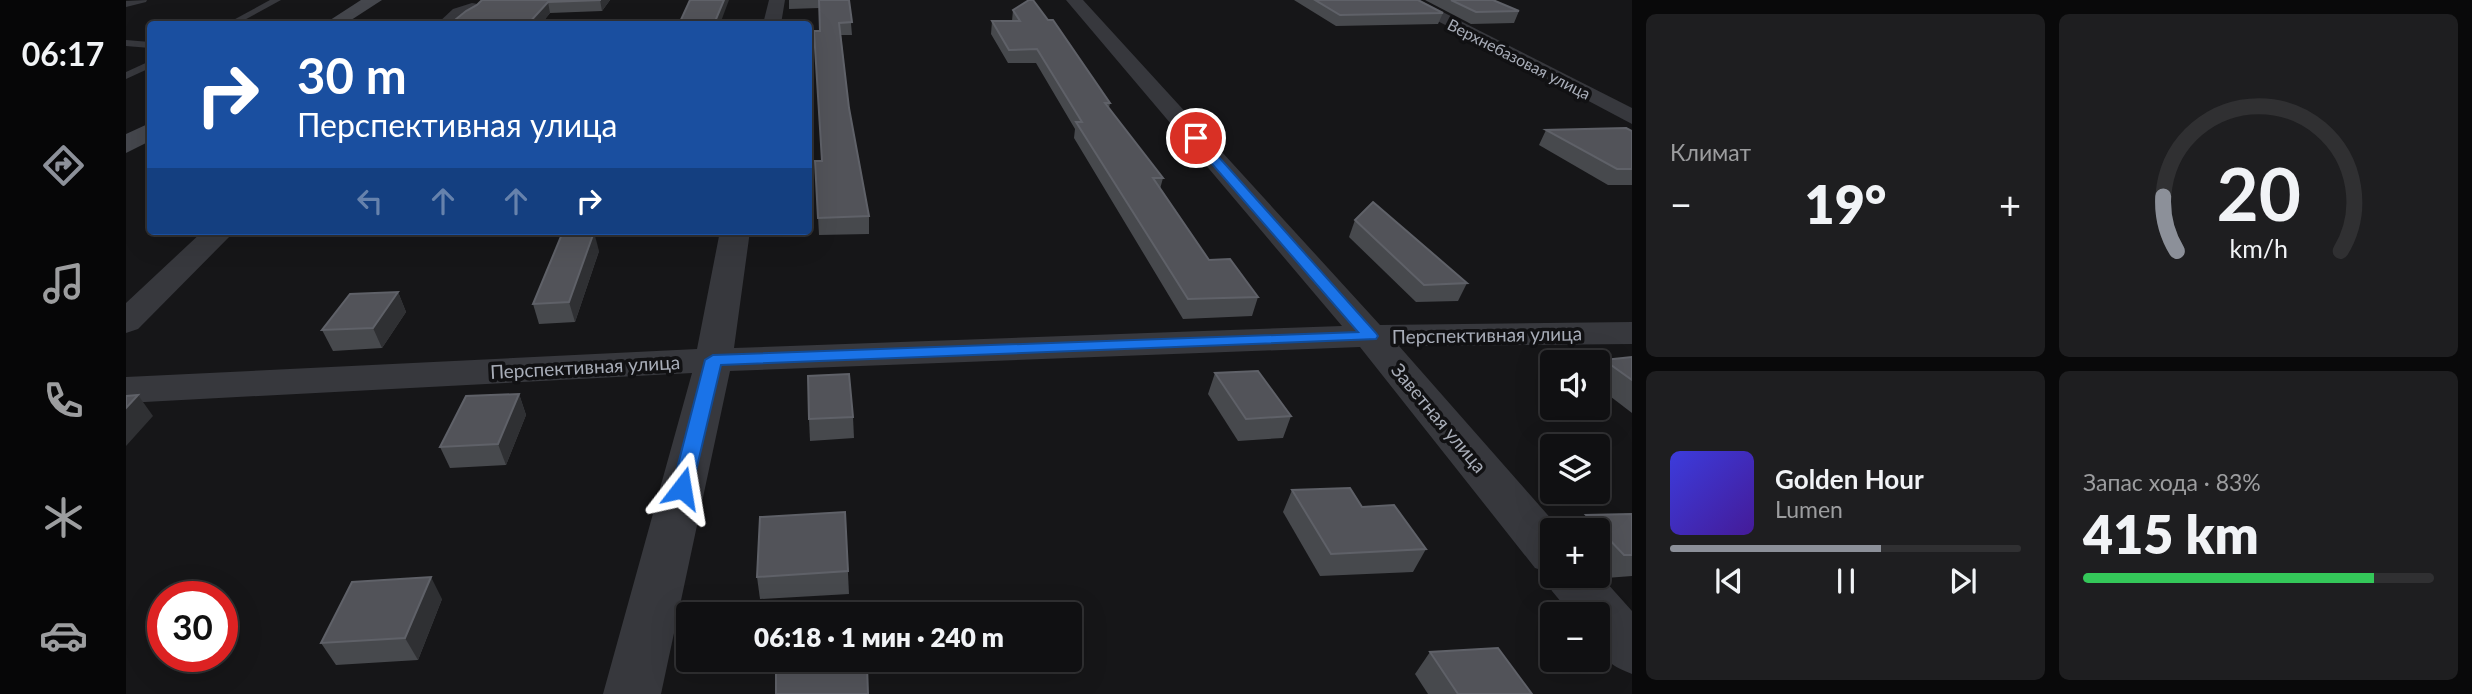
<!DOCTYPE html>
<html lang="ru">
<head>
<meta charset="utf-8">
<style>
  body { margin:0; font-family:Lato,sans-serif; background:#1e1e20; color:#f1f3f6; height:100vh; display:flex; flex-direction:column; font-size:26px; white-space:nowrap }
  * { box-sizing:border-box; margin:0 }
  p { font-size:23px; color:#9c9d9f }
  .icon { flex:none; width:38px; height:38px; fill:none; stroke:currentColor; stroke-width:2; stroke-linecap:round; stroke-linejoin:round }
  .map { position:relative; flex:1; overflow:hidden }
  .panel { display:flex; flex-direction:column; gap:14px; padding:14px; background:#09090a; width:840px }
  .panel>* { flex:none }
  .hud { position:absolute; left:21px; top:21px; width:665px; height:214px; border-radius:7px; box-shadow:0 7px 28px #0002,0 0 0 2px #303032; background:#1a4fa0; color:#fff; overflow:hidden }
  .tools { position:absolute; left:1414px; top:350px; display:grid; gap:14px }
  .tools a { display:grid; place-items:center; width:70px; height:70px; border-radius:7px; background:#101012; box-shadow:0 7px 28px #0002,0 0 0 2px #303032; font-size:35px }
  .speed { position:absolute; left:21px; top:581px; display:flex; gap:14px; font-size:35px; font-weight:700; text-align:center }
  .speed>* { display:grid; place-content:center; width:91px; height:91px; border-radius:50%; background:#101012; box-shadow:0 7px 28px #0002,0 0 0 2px #303032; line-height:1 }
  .speed .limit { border:10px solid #d22; background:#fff; color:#111 }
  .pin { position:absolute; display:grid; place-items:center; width:60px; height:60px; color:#fff; margin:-30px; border:4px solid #fff; border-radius:50%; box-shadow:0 2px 7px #0007 }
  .me { position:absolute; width:77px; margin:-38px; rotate:14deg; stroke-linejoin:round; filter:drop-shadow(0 0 5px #0008) }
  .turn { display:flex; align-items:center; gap:24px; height:147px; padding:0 35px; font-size:32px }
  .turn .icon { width:91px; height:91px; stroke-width:2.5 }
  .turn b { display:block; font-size:49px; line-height:60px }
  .lanes { display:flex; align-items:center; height:66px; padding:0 35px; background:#0003; justify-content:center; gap:35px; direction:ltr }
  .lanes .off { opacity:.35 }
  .big { font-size:52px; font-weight:800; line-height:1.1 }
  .panel .card { flex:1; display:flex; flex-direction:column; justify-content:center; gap:10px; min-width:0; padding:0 24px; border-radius:10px; background:#1e1e20 }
  .panel .dial { align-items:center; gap:0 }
  .dial svg { height:182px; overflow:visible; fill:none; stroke:#303032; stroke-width:7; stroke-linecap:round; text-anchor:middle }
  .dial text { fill:#f1f3f6; stroke:none }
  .song { display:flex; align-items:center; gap:21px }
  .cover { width:84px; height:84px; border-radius:10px; background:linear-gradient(135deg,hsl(240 70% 55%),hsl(260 70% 35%)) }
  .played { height:7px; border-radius:4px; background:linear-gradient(90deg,#8c9099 60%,#303032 60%) }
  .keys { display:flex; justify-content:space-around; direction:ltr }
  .heat { display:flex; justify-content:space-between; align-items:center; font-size:38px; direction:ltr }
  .charge { height:10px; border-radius:5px; background:linear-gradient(90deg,#34c759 83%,#303032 0) }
  .panel .tiles { flex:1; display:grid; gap:14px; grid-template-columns:repeat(2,1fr) }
  .trip { position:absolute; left:550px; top:602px; width:406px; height:70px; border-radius:7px; background:#101012; box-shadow:0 7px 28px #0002,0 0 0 2px #303032; font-weight:800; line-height:70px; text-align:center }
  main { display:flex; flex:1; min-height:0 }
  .menu { display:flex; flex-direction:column; width:126px; justify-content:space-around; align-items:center; background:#060607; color:#9c9d9f }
  .menu .icon { width:49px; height:49px }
  .menu .current { color:#8c9099 }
  .menu b { font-size:32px; color:#f1f3f6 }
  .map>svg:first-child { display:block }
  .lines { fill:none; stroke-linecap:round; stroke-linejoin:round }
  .service { fill:#37383d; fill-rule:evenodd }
  .minor { fill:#37383d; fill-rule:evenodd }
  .secondary { fill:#45474d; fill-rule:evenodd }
  .wall { fill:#47494d }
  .shaded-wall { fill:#2f3033 }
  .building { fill:#525359; stroke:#5f6168; stroke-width:2 }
  .route { fill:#1a73e8; stroke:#114b97; stroke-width:2 }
  .labels { text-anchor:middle; stroke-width:7; stroke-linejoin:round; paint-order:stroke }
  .far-street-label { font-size:16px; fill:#a8adb8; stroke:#111113 }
  .street-label { font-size:19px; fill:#a8adb8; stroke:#111113 }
</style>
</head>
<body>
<main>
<nav class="menu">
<b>06:17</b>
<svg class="icon current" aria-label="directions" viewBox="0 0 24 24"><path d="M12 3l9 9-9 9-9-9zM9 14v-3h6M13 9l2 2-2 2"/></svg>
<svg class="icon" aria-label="music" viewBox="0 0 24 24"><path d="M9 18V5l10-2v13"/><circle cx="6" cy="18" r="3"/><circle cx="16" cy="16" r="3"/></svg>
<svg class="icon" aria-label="phone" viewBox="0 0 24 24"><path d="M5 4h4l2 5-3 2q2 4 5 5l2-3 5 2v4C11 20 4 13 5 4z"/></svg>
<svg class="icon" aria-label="climate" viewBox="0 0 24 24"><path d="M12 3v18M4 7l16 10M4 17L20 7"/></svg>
<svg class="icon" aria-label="car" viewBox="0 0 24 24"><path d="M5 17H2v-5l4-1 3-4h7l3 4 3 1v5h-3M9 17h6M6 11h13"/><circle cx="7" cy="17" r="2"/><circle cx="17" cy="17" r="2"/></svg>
</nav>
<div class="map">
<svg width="1506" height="694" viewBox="0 0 1506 694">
  <rect width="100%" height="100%" fill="#161618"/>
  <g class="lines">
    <!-- service -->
    <g class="service">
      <polygon points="21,0 20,2 0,7 0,1"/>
      <polygon points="144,0 155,0 111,24 100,24"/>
      <polygon points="0,40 24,42 24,48 0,46"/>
      <polygon points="24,61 24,68 0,79 0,72"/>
    </g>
    <!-- minor -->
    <g class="minor">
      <polygon points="643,0 659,0 655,24 637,24"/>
      <path d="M940,0H957L1254,325L1506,322V344L1273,346L1435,530H1426V576H1472V573L1506,611V674C1471,661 1472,648 1472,614H1445L1426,591L1419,576L1421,572L1409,568L1234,347L604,371L535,694H477L566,373L0,403V377L571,349L594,231H624L608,348L1216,326Z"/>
      <polygon points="1272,0 1293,0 1506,108 1506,124"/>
      <path d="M346,3L352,4L354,8C350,15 337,18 330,24H311L327,9Z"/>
      <polygon points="77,231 109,231 12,329 0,333 0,303"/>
    </g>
    <!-- secondary -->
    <g class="secondary">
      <polygon points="235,0 256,0 219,24 198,24"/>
      <polygon points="24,123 24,141 0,153 0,134"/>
    </g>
  </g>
  <!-- wall -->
  <g class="wall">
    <polygon points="356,0 484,0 476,11 424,13 415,24 324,24 351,5"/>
    <polygon points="663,0 723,0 726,35 715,35 723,108 743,216 743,234 693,235 689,161 696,161 693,8 663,9"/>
    <polygon points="1168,0 1292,0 1317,13 1312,24 1210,26"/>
    <polygon points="1299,0 1367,0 1393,11 1388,23 1345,24"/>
    <polygon points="887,10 984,103 983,108 1037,178 1034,189 1083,260 1132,297 1126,316 1057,319 948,138 949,129 910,63 882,63 865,34 866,21 886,21"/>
    <polygon points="1420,130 1506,131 1506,185 1482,185 1413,145"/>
    <polygon points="1229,220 1341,283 1332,301 1290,302 1223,237"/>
    <polygon points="473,251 449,322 413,324 407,304"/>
    <polygon points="272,292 280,312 256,348 207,351 196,330"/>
    <polygon points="1506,357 1506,413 1472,387 1472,369 1478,360"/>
    <polygon points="1089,373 1165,416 1157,438 1112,441 1082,394"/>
    <polygon points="393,394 400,415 380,465 324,468 314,447"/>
    <polygon points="727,417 728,438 684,441 683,419"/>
    <polygon points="1166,490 1236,507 1300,549 1287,572 1194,576 1157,512"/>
    <polygon points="719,512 723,594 634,599 631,577"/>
    <polygon points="1506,514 1506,576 1480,578 1472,569 1472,530 1449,530 1460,515"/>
    <polygon points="316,599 292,660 210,665 195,643"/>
    <polygon points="1304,652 1406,694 1302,694 1289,674"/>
  </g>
  <!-- shaded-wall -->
  <g class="shaded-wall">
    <polygon points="474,0 484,0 476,11"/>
    <polygon points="598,0 603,0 594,24 588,24"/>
    <polygon points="422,2 424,13 415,24 402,24"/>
    <polygon points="468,232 473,251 449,322 443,302"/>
    <polygon points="272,292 280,312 256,348 247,328"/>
    <polygon points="393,394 400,415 380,465 372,444"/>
    <polygon points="12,395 27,416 0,446 0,408"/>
    <polygon points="305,577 316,599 292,660 279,638"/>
  </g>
  <!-- building -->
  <g class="building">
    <polygon points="356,0 475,0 422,2 402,24 324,24 340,11 351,5"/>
    <polygon points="564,0 598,0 588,24 553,24"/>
    <polygon points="693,0 723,0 726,22 713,23 723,108 743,216 692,218 689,161 696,161 688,31 694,31"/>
    <polygon points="903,0 907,0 922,20 927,20 984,103 979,103 1037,178 1027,178 1083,260 1104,259 1132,297 1062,299 950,122 956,122 911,49 883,50 866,21 894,21 887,10"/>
    <polygon points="1189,0 1292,0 1317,13 1214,15"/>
    <polygon points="1325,0 1367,0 1393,11 1350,12"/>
    <polygon points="1500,128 1506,131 1506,169 1491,169 1420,130"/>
    <polygon points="1247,202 1341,283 1298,285 1229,220"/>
    <polygon points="468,232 443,302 407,304 436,234"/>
    <polygon points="272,292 247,328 196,330 224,294"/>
    <polygon points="1506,357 1506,380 1478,360"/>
    <polygon points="1132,371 1165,416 1120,419 1089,373"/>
    <polygon points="723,374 727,417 683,419 682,376"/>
    <polygon points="393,394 372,444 314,447 340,396"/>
    <polygon points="12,395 0,408 0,396"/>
    <polygon points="1224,488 1236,507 1268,505 1300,549 1205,554 1166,490"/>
    <polygon points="719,512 722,571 631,577 634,517"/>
    <polygon points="1506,514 1506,555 1498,555 1460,515"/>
    <polygon points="305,577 279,638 195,643 226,582"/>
    <polygon points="1372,648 1406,694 1332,694 1304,652"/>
    <polygon points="741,665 742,694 650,694 650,670"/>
  </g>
  <!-- route -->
  <polygon class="route" points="1066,136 1074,136 1250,333 1252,336 1250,339 595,365 566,488 563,494 556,496 549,494 546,488 579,360 587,355 1232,332 1066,141"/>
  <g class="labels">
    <!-- far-street labels -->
    <g class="far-street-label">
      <text transform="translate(1393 59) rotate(27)" y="6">Верхнебазовая улица</text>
    </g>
    <!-- street labels -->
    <g class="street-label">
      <text transform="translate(1361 335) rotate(-1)" y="7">Перспективная улица</text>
      <text transform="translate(459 367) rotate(-3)" y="7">Перспективная улица</text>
      <text transform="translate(1313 418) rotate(50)" y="7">Заветная улица</text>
    </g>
  </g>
</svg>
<div class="tools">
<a><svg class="icon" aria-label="sound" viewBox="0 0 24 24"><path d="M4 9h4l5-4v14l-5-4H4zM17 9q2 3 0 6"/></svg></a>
<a><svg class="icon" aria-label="layers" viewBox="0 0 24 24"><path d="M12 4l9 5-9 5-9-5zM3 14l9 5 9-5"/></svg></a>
<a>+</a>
<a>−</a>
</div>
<div class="speed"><div class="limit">30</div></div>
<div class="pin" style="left:1070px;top:138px;background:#d93025"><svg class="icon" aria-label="arrive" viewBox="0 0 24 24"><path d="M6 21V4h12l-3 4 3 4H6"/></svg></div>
<svg class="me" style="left:556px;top:488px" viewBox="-20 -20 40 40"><path d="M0-17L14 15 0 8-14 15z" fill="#1a73e8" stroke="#fff" stroke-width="4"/></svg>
<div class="trip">06:18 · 1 мин · 240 m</div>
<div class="hud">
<div class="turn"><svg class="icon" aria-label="right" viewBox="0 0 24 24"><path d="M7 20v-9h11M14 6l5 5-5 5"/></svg><div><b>30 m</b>Перспективная улица</div></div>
<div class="lanes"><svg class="icon off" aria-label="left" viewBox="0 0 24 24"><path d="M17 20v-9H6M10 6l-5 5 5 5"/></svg><svg class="icon off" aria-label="ahead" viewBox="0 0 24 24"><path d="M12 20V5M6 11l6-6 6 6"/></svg><svg class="icon off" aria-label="ahead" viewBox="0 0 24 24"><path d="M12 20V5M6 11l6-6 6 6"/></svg><svg class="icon" aria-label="right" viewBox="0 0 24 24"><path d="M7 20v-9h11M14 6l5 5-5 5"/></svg></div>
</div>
</div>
<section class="panel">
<div class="tiles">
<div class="card"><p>Климат</p>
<div class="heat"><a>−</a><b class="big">19°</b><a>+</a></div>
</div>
<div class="card dial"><svg viewBox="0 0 100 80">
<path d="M14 69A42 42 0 1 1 86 69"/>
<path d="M14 69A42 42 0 0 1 8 45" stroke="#8c9099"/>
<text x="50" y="56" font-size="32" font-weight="700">20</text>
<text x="50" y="72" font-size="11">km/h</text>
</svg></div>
<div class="card">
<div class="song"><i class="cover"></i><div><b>Golden Hour</b><p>Lumen</p></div></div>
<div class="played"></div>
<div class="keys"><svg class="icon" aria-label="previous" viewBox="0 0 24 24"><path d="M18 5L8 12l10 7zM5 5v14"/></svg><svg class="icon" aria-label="pause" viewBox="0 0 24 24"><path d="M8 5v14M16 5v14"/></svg><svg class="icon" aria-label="next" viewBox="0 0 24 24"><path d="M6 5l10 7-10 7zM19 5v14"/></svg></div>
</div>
<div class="card"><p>Запас хода · 83%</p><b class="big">415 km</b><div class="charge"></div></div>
</div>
</section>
</main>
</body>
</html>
